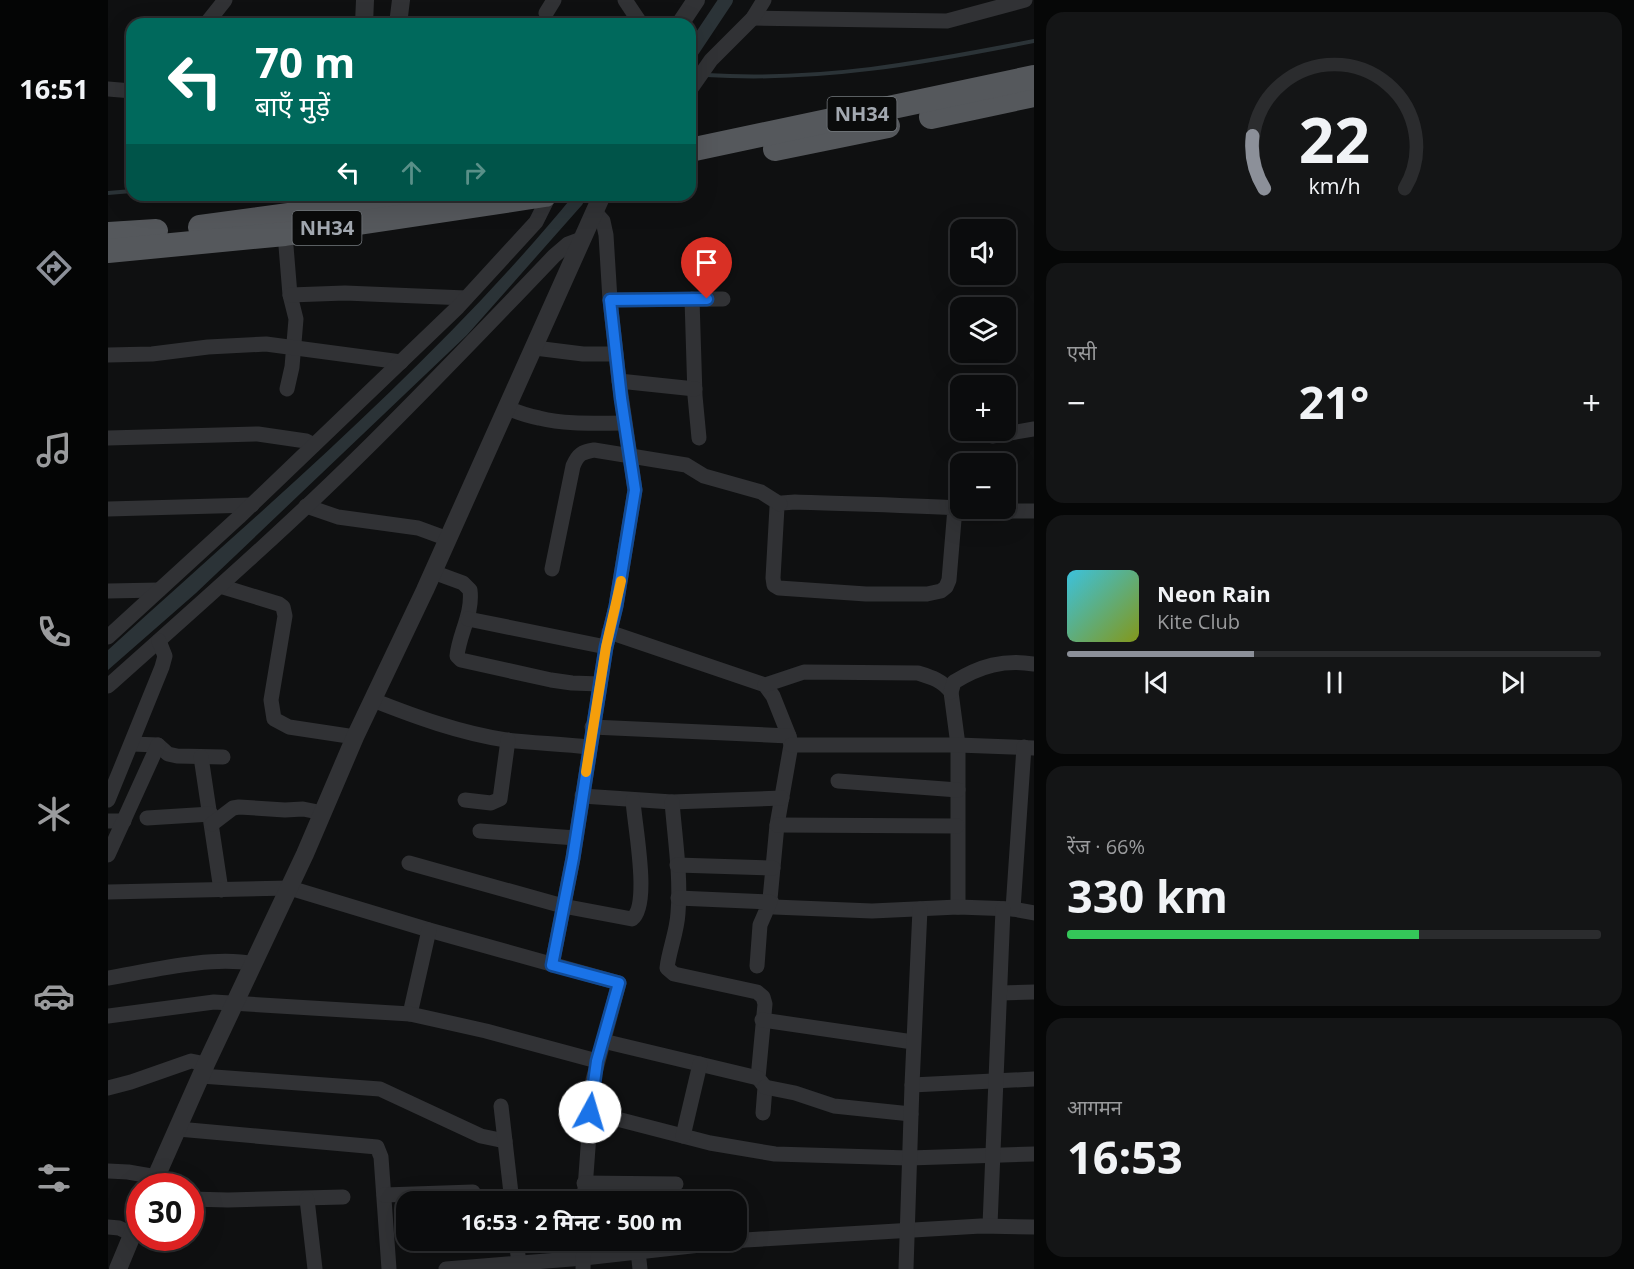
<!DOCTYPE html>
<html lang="hi">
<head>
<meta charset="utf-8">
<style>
  body { margin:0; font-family:"Open Sans","Noto Sans Devanagari",sans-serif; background:#141516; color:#f1f3f6; height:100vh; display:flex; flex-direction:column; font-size:22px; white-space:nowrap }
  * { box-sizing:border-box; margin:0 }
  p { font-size:20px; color:#9a9b9d }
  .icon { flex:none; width:33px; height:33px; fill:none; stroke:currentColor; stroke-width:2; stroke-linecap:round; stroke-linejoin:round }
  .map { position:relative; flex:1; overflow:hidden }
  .sheet { display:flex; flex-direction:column; gap:12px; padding:12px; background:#060707; width:600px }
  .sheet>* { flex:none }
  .top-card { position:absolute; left:18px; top:18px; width:570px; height:183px; border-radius:18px; box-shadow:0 6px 24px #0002,0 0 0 2px #2b2c2e; background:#00695c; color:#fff; overflow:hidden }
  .buttons { position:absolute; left:842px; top:219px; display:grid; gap:12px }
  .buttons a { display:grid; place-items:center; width:66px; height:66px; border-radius:12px; background:#0b0c0d; box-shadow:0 6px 24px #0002,0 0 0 2px #2b2c2e; font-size:30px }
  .speed { position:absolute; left:18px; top:1173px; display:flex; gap:12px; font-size:30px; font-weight:700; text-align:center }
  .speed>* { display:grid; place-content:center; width:78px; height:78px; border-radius:50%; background:#0b0c0d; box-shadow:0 6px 24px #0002,0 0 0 2px #2b2c2e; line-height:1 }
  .speed .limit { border:9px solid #d22; background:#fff; color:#111 }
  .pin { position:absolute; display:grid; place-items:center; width:51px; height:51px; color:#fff; margin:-62px -26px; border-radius:50% 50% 50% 0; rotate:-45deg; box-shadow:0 0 6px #0007 }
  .pin .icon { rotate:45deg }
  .me { position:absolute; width:66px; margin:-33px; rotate:6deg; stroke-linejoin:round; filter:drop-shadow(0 0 4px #0008) }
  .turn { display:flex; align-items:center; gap:21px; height:126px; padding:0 30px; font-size:27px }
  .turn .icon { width:78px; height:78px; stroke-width:2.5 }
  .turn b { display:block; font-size:42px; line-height:51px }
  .lanes { display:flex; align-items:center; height:57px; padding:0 30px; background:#0003; justify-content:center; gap:30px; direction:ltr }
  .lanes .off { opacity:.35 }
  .big { font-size:45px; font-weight:700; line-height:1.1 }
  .sheet .tile { flex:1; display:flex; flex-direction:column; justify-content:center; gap:9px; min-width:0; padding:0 21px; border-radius:18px; background:#141516 }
  .sheet .dial { align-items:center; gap:0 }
  .dial svg { height:156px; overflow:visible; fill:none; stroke:#2b2c2e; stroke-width:7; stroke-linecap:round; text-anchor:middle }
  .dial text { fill:#f1f3f6; stroke:none }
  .song { display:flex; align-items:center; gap:18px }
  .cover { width:72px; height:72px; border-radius:9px; background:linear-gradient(135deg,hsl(190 70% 55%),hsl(70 70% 35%)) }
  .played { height:6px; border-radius:3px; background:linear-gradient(90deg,#8c9099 35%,#2b2c2e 35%) }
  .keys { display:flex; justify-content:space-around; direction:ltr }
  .heat { display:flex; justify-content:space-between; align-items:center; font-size:33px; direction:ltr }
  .charge { height:9px; border-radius:4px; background:linear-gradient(90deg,#34c759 66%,#2b2c2e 0) }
  .trip { position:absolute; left:288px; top:1191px; width:351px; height:60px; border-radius:18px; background:#0b0c0d; box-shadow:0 6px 24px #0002,0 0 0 2px #2b2c2e; font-weight:700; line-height:60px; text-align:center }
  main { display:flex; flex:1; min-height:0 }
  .tabs { display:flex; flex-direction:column; width:108px; justify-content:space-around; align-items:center; background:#040505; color:#9a9b9d }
  .tabs .icon { width:42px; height:42px }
  .tabs .current { color:#8c9099 }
  .tabs b { font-size:27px; color:#f1f3f6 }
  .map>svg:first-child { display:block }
  .water { fill:#2b3337 }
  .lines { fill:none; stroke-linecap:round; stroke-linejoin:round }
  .stream { stroke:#2b3337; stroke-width:4 }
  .canal { stroke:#2b3337; stroke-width:14 }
  .minor { stroke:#313235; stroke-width:15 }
  .tertiary { stroke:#313235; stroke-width:18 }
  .trunk { stroke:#55585c; stroke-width:24 }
  .route-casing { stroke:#114b97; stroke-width:15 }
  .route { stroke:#1a73e8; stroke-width:10 }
  .slow { stroke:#f59e0b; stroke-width:10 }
  .labels { text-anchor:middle; stroke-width:6; stroke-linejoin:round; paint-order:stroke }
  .shield { fill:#0a0b0b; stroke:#74797e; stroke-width:1.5 }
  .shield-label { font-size:20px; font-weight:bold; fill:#a2a8b0 }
</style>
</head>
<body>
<main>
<nav class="tabs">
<b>16:51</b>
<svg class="icon current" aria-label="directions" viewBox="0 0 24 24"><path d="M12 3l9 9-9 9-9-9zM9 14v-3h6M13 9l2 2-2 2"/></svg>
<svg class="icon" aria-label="music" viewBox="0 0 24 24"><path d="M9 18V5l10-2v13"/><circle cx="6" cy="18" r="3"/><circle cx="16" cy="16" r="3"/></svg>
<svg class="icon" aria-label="phone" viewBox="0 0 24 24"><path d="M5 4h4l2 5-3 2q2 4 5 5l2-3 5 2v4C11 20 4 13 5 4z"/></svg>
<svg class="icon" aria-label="climate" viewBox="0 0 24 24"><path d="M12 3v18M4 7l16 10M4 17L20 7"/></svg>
<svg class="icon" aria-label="car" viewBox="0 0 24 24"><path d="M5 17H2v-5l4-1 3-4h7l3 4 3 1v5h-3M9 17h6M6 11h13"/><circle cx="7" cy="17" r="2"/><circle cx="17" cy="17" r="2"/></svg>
<svg class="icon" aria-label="filters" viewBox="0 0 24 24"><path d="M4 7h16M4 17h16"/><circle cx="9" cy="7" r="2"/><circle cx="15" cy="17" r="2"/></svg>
</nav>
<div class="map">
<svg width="926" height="1269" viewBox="0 0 926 1269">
  <rect width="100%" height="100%" fill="#0f1011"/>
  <!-- water -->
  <path class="water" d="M470,195H480L474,205L359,335L88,593L0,670V650C160,504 327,364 465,196Z"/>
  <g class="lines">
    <!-- stream -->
    <g class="stream">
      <path d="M598,75C713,82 814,63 926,41"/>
      <polyline points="0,193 24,191"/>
    </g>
    <!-- canal -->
    <polyline class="canal" points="582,54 618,0"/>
    <!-- minor -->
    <g class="minor">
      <polyline points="517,0 533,24"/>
      <polyline points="438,13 446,0"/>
      <polyline points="645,18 839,21 917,0"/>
      <polyline points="98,24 117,0"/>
      <polyline points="0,89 24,91"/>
      <polyline points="582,90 603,60 645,18 656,0"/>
      <polyline points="177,234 182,295 188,319 184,367 179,389"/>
      <polyline points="182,295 237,293 358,298"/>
      <polyline points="584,299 587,396 591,438"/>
      <polyline points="502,300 615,299"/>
      <polyline points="427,348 475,354 508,354"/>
      <polyline points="0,355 44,354 100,347 158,344 293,362"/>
      <polyline points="511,381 587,389"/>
      <path d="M399,408C409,412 420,416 431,418C459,425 488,423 516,423"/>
      <polyline points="884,436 926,429"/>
      <polyline points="0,438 150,434 198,441 206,445"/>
      <polyline points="198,506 230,517 310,528 340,539"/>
      <path d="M847,508L841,580L838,587L833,591L819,594H758L671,588L666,585L665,578L669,507L674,503L687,502C742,504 797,505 852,508"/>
      <polyline points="861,508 887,511 926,511"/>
      <polyline points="0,509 144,505"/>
      <path d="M444,569L465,466C470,454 474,452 486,450L578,465L596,476L653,492L672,504"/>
      <path d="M325,572L355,583L362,590C365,614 351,634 349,656L353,660L443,680L464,683L492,684"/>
      <polyline points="112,586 171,604 175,607 177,616 163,700 166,719 181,727 247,737"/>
      <polyline points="0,591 51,590"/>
      <polyline points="360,619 498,647"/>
      <polyline points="501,632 657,685 665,696 681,736"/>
      <polyline points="0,637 131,517 350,307 428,222 438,202 438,195"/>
      <path d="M657,685L696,672L810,673C823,677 834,680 843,692L850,745V907"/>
      <path d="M0,686C86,609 173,533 255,452C320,388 383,322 446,256L460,244L476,238"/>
      <path d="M843,692L846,682C872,666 896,659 926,664"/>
      <path d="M265,700C308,717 352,733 398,740C425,743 454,744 481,747"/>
      <polyline points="484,727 681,736 683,745 669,825 662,899 666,907 764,911 850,907 905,909 926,913"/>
      <polyline points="24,744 50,745 60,754 69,756 115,757"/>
      <polyline points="683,745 850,745 926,748"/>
      <polyline points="93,757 113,890"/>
      <polyline points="730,781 850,790"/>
      <polyline points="474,796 564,802 674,798"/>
      <polyline points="0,800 54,667 57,656 51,641"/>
      <polyline points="357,800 383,803 392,799 400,740"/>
      <path d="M564,802C567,839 573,877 570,913C569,932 561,950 559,968L566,974L649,992L655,997L657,1004L650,1078L657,1087L655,1113"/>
      <polyline points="39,818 103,814"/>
      <polyline points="0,821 16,821"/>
      <polyline points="104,824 125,808 131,807 177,810 195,809 215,813"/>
      <polyline points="669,825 849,826"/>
      <polyline points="372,831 468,838"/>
      <polyline points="0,855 50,745"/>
      <path d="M301,863L455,906L524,919C543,905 526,823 525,800"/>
      <polyline points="569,865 665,868"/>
      <polyline points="0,892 182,888 321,930 511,983 485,1080 476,1202"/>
      <polyline points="570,898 662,902 652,925 649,966"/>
      <polyline points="905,909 916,747"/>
      <polyline points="444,965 465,858 498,647 508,606 527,490 511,381 502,300 498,235 495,221 487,212"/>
      <path d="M0,978C41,971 106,955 145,964"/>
      <polyline points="892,993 926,992"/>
      <polyline points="302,1014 321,930"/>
      <polyline points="0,1016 106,1002 302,1014 378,1031 489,1061"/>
      <polyline points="654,1020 805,1042"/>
      <polyline points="495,1041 650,1078"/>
      <polyline points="93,1076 272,1089 373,1136 397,1141"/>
      <polyline points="804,1085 926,1079"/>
      <polyline points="657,1087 687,1093 726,1106 803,1114"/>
      <polyline points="0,1088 23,1082 83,1061 98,1064"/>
      <polyline points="393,1106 404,1202"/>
      <polyline points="482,1112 602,1143 667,1154 801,1158 926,1154"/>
      <polyline points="70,1129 269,1147 273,1157 281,1269"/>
      <polyline points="575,1136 592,1064"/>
      <polyline points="0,1171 20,1172 49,1177"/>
      <polyline points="476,1183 568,1184"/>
      <polyline points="276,1195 365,1192"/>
      <polyline points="82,1199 120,1200 235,1197"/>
      <polyline points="199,1199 207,1269"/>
      <polyline points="882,1225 895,909"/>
      <polyline points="0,1227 11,1228 24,1234"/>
      <polyline points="408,1240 411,1263"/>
      <polyline points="530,1251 532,1269"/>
      <polyline points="338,1269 476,1258 637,1240 873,1226 926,1227"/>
      <polyline points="475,1269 476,1240"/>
      <polyline points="798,1269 804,1085 812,909"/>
    </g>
    <!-- tertiary -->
    <g class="tertiary">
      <polyline points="256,24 257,0"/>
      <polyline points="290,24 293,0"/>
      <polyline points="572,24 588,0"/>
      <polyline points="44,1186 98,1064 197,854 247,737 317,590 494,195"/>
      <polyline points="10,1269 32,1216"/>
    </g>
    <!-- trunk -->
    <g class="trunk">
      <polyline points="823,117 926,95"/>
      <polyline points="667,149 780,126"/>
      <polyline points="582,150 926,77"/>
      <polyline points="92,227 329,195"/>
      <polyline points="0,234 48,231"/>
      <polyline points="0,251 177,234 437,195"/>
    </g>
  </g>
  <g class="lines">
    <!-- route casing -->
    <g class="route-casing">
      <polyline id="route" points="482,1112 489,1061 511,983 444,965 465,858 498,647 508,606 527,490 513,398 502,300 599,299"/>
    </g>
    <!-- route -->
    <use href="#route" class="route"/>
    <!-- slow -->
    <polyline class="slow" points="478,772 498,647 513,581"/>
  </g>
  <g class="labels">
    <!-- shield labels -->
    <g class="shield">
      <rect x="719.5" y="97" width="69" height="34" rx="4.5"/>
      <rect x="184.5" y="211" width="69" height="34" rx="4.5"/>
    </g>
    <g class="shield-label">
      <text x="754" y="121">NH34</text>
      <text x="219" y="235">NH34</text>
    </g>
  </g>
</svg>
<div class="buttons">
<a><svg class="icon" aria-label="sound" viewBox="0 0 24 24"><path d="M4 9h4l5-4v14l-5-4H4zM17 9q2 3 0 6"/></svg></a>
<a><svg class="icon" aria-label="layers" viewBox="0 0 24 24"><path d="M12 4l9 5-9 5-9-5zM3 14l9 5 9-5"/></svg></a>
<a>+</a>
<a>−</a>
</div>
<div class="speed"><div class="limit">30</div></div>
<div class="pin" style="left:599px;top:299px;background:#d93025"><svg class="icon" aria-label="arrive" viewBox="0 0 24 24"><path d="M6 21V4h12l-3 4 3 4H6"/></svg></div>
<svg class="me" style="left:482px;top:1112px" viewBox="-20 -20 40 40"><circle r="19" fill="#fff"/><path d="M0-13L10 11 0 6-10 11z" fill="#1a73e8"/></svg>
<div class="trip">16:53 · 2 मिनट · 500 m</div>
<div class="top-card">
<div class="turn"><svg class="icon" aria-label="left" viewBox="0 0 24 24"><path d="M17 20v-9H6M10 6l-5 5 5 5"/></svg><div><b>70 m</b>बाएँ मुड़ें</div></div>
<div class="lanes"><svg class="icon" aria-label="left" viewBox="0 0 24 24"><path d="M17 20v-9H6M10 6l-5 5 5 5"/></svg><svg class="icon off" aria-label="ahead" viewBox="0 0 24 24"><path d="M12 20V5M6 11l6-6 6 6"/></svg><svg class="icon off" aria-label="right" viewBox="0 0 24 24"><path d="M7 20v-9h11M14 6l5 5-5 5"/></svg></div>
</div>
</div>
<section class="sheet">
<div class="tile dial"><svg viewBox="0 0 100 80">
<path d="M14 69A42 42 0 1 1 86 69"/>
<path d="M14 69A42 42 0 0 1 8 42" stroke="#8c9099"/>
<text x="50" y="56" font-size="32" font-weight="700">22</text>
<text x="50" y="72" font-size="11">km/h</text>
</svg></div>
<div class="tile"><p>एसी</p>
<div class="heat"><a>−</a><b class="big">21°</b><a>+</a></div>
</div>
<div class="tile">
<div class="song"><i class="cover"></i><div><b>Neon Rain</b><p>Kite Club</p></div></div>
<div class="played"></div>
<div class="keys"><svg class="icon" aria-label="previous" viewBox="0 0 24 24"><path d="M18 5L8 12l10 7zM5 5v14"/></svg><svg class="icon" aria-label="pause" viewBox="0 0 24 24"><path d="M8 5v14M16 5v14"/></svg><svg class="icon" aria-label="next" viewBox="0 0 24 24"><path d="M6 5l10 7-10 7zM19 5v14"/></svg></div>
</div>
<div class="tile"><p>रेंज · 66%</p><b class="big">330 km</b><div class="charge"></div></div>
<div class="tile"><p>आगमन</p><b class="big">16:53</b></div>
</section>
</main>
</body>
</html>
